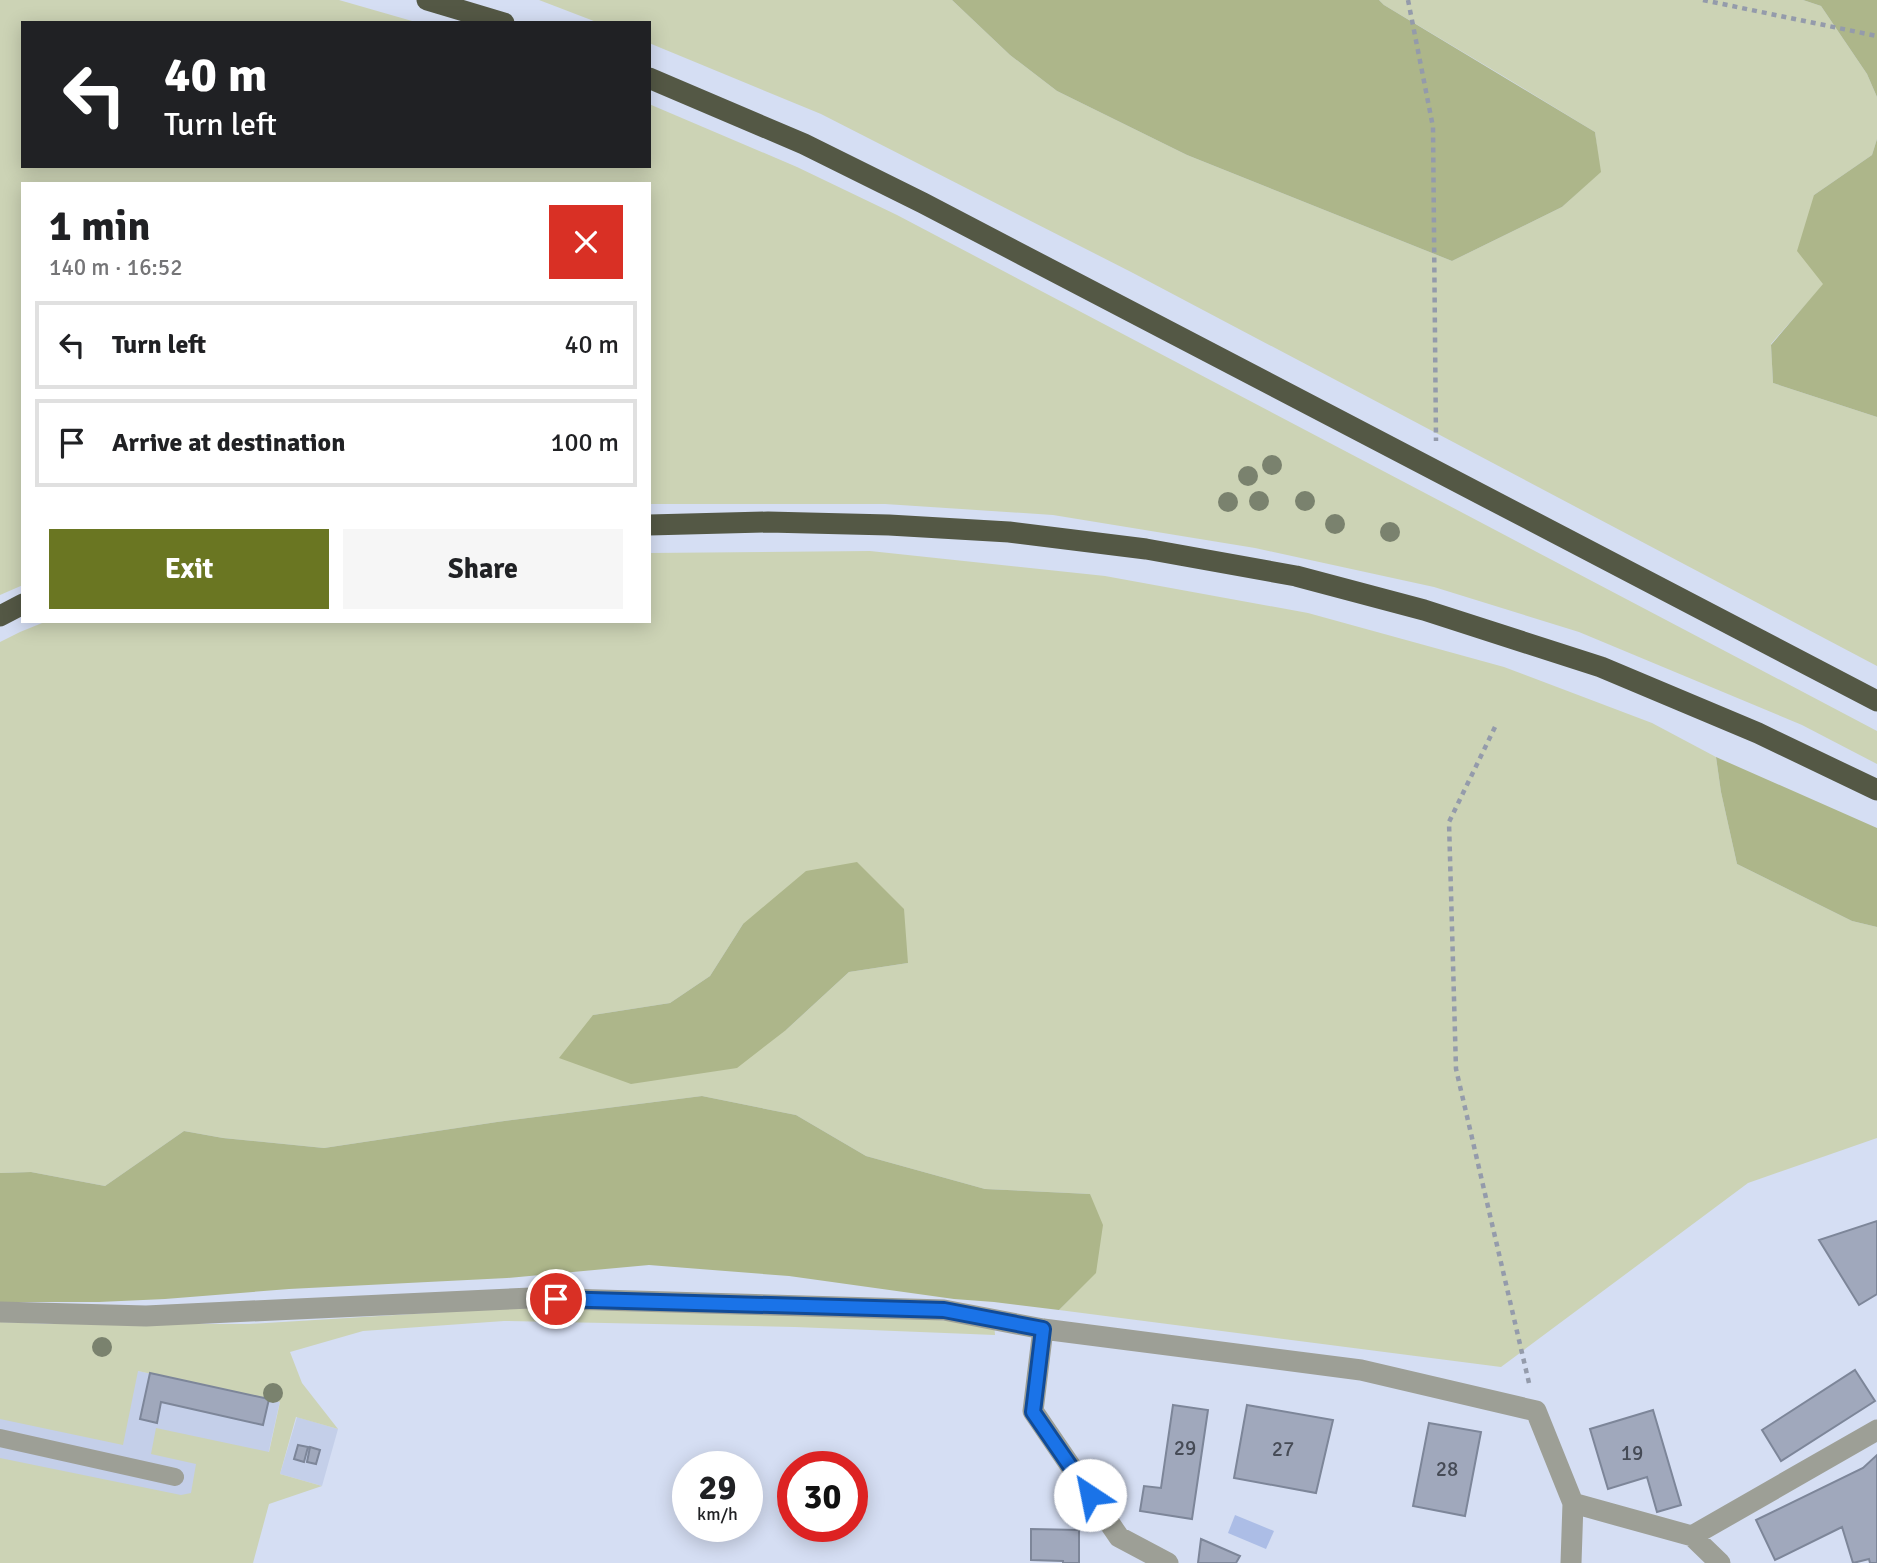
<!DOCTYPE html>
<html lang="en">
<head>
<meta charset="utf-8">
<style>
	:root { --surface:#fff; --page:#f6f6f6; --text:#202124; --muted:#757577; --line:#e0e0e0; --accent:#6a7622 }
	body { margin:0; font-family:Signika,sans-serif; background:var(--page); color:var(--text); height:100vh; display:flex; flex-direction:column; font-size:26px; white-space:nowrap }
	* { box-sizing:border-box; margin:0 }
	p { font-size:23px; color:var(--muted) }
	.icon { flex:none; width:38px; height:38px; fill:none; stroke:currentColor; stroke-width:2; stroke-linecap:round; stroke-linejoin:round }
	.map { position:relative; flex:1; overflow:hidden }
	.drawer { position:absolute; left:21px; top:182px; width:630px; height:441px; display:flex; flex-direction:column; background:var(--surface); border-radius:0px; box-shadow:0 4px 18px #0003 }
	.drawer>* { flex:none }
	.banner { position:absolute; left:21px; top:21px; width:630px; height:147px; border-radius:0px; box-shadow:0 4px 18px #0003; background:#202124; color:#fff; overflow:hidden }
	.speed { position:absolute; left:672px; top:1451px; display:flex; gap:14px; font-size:35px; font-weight:700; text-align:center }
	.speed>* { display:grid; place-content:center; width:91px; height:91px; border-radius:50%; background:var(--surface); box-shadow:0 4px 18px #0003; line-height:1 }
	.speed small { font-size:18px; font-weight:400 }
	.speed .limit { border:10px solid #d22; background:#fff; color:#111 }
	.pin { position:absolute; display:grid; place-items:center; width:60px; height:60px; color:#fff; margin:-30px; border:4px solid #fff; border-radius:50%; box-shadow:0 2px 7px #0007 }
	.me { position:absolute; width:77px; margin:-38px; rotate:326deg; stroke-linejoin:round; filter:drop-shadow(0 0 5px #0008) }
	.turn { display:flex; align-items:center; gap:24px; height:147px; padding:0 28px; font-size:32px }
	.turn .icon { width:91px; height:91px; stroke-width:2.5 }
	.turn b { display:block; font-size:49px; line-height:60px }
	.round { display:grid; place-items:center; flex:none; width:74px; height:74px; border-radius:0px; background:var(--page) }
	.overview { display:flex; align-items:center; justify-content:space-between; height:119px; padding:0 28px }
	h1 { font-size:42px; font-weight:700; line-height:52px }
	.action { display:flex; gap:14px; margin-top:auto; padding:14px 28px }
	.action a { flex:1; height:80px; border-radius:0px; background:var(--accent); color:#fff; font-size:28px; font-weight:700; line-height:80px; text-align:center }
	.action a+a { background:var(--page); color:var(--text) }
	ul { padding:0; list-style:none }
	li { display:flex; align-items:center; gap:21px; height:88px; margin:0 14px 10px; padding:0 14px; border:4px solid var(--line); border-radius:0px }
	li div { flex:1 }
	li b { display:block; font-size:26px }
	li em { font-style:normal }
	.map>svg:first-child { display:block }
</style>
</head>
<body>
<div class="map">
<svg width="1877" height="1563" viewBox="0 0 1877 1563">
	<rect width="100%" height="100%" fill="#d5def3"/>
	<!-- built -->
	<path fill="#c4cfe9" d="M 138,1371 L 280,1401 L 244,1563 L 0,1563 L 0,1399 Z
		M 297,1417 L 338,1429 L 322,1486 L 280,1474 Z"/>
	<!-- green -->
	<path fill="#ccd3b5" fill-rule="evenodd" d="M 0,0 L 339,0 L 419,23 L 23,23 L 23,166 L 649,166 L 649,104 L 797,167 L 897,215 L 1877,731 L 1877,764 L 1802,725 L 1579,632 L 1434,587 L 1255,548 L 1053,515 L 885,504 L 649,504 L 649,184 L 23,184 L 23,585 L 0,595 Z
		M 539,0 L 952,0 L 1010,55 L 1057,91 L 1187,155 L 1452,261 L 1562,207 L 1600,172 L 1595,132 L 1503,76 L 1384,5 L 1379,0 L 1803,0 L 1821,6 L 1867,74 L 1877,97 L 1877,139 L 1872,155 L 1814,195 L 1824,284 L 1771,344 L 1773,383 L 1877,417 L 1877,666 L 1133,273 L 821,114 L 649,43 L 649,23 L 599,23 Z
		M 870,551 L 1105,576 L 1308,613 L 1504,667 L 1652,723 L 1716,757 L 1721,792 L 1737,864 L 1852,921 L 1877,927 L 1877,1138 L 1748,1183 L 1501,1367 L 1059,1310 L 1096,1272 L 1090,1194 L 985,1189 L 866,1156 L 796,1115 L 702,1096 L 497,1122 L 324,1148 L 223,1138 L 184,1131 L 105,1186 L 31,1172 L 0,1173 L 0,642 L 20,632 L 47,621 L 649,621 L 649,553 ZM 743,924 L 908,963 L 849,972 L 786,1030 L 593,1015 L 670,1003 L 710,976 Z
		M 511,1308 L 898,1318 L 994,1323 L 995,1335 L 795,1327 L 504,1321 L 363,1331 L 290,1352 L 302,1383 L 338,1429 L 296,1417 L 280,1474 L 322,1486 L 269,1504 L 253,1563 L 0,1563 L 0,1458 L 181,1495 L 191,1493 L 196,1464 L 151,1454 L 156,1428 L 269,1452 L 280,1402 L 138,1371 L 123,1445 L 0,1419 L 0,1322 L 51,1324 L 249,1324 Z"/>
	<!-- forest -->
	<path fill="#adb68a" d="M 952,0 L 1379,0 L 1384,5 L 1595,132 L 1601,172 L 1562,207 L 1452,261 L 1187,155 L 1057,91 L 1010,55 Z
		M 1803,0 L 1877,0 L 1877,97 L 1867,74 L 1821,6 Z
		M 1877,139 L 1877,417 L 1773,383 L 1771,345 L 1823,284 L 1797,251 L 1814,195 L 1872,155 Z
		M 1716,757 L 1877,828 L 1877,927 L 1852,921 L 1737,864 L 1721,792 Z
		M 857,862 L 904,909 L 908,963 L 849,972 L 786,1030 L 737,1068 L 631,1084 L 559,1058 L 593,1015 L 670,1003 L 710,976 L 743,924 L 806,871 Z
		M 702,1096 L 796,1115 L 866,1156 L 985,1189 L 1090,1194 L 1103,1225 L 1096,1273 L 1059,1310 L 994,1302 L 954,1299 L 789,1276 L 649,1265 L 507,1278 L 289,1289 L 165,1299 L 99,1302 L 0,1302 L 0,1173 L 31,1172 L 105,1186 L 184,1131 L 223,1138 L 324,1148 L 497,1122 Z"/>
	<!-- water -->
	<path fill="#acbde6" d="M 1235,1515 L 1274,1531 L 1266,1549 L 1228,1533 Z"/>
	<!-- building -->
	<path fill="#a0a8bc" stroke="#7d8699" stroke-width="2" d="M 1877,1221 L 1877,1294 L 1859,1305 L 1819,1240 Z
		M 1855,1370 L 1875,1401 L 1781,1461 L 1762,1430 Z
		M 150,1373 L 269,1399 L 263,1425 L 161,1402 L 157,1423 L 140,1419 Z
		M 1173,1405 L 1208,1410 L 1192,1519 L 1140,1511 L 1144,1486 L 1161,1488 Z
		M 1247,1405 L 1333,1420 L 1316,1493 L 1234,1478 Z
		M 1653,1410 L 1681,1505 L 1657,1512 L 1647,1477 L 1608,1489 L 1590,1429 Z
		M 1429,1423 L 1481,1432 L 1465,1516 L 1413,1506 Z
		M 298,1445 L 308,1447 L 304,1462 L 294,1459 Z
		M 310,1447 L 320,1450 L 316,1464 L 307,1462 Z
		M 1877,1455 L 1877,1563 L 1870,1563 L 1869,1559 L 1853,1563 L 1842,1527 L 1775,1560 L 1756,1520 L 1863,1468 Z
		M 1031,1529 L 1079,1530 L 1079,1563 L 1063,1563 L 1063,1561 L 1031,1560 Z
		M 1201,1539 L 1240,1556 L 1236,1563 L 1198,1563 Z"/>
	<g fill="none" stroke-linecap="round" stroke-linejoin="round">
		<!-- path -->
		<path stroke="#949bab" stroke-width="4.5" stroke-dasharray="5 5" stroke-linecap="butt" d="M 1408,0 L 1433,127 L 1436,441
			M 1703,0 L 1877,36
			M 1495,727 L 1449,822 L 1456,1069 L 1529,1383"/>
		<!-- lane -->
		<path stroke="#9d9f96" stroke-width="18" d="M 0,1438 L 175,1477"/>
		<!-- street -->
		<path stroke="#9d9f96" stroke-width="21" d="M 0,1312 L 146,1316 L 531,1298 L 944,1310 L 1043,1329 L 1361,1370 L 1536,1411 L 1573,1503 L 1571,1563
			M 1043,1329 L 1033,1411 L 1119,1537 L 1168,1563
			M 1573,1503 L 1692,1536 L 1877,1430
			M 1692,1536 L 1720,1563"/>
		<!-- highway -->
		<path stroke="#545845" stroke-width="21" d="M 427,0 L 504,23
			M 649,78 L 804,144 L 923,203 L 1877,701
			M 649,525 L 768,522 L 889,525 L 1009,532 L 1146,549 L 1296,576 L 1424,610 L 1601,667 L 1758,733 L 1877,790
			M 0,616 L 23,604"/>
	</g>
	<!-- trees -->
	<g fill="#7a826e">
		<circle cx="1272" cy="465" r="10"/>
		<circle cx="1248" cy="476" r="10"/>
		<circle cx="1259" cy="501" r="10"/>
		<circle cx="1305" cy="501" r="10"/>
		<circle cx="1228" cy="502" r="10"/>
		<circle cx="1335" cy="524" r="10"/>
		<circle cx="1390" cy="532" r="10"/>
		<circle cx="102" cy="1347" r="10"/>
		<circle cx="273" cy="1393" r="10"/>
	</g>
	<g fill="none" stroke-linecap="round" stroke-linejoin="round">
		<defs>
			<path id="route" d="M 556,1299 L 944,1310 L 1043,1329 L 1033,1412 L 1090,1495"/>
		</defs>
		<!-- route casing -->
		<use href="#route" stroke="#114b97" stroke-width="18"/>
		<!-- route -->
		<use href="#route" stroke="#1a73e8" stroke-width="12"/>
	</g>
	<g text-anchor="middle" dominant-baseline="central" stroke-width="5" stroke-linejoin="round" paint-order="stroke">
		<!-- number labels -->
		<g font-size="21" fill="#464b56">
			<text x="1185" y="1448">29</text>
			<text x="1283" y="1449">27</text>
			<text x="1632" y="1453">19</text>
			<text x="1447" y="1469">28</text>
		</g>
	</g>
</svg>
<div class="speed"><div>29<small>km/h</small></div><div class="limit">30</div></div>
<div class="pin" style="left:556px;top:1299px;background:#d93025"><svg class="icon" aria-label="arrive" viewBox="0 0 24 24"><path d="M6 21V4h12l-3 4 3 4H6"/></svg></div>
<svg class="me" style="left:1090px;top:1495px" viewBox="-20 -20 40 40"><circle r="19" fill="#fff"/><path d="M0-13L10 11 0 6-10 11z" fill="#1a73e8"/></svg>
<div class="banner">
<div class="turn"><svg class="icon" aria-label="left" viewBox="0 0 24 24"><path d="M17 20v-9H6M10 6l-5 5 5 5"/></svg><div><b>40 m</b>Turn left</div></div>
</div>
<section class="drawer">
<div class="overview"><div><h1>1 min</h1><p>140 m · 16:52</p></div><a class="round" style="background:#d93025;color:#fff"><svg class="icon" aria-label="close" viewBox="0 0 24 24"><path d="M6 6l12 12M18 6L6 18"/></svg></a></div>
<ul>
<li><svg class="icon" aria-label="left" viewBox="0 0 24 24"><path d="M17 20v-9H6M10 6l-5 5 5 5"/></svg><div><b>Turn left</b></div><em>40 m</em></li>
<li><svg class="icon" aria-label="arrive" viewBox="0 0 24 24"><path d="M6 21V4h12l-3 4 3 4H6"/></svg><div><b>Arrive at destination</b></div><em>100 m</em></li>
</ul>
<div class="action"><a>Exit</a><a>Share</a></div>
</section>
</div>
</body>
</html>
